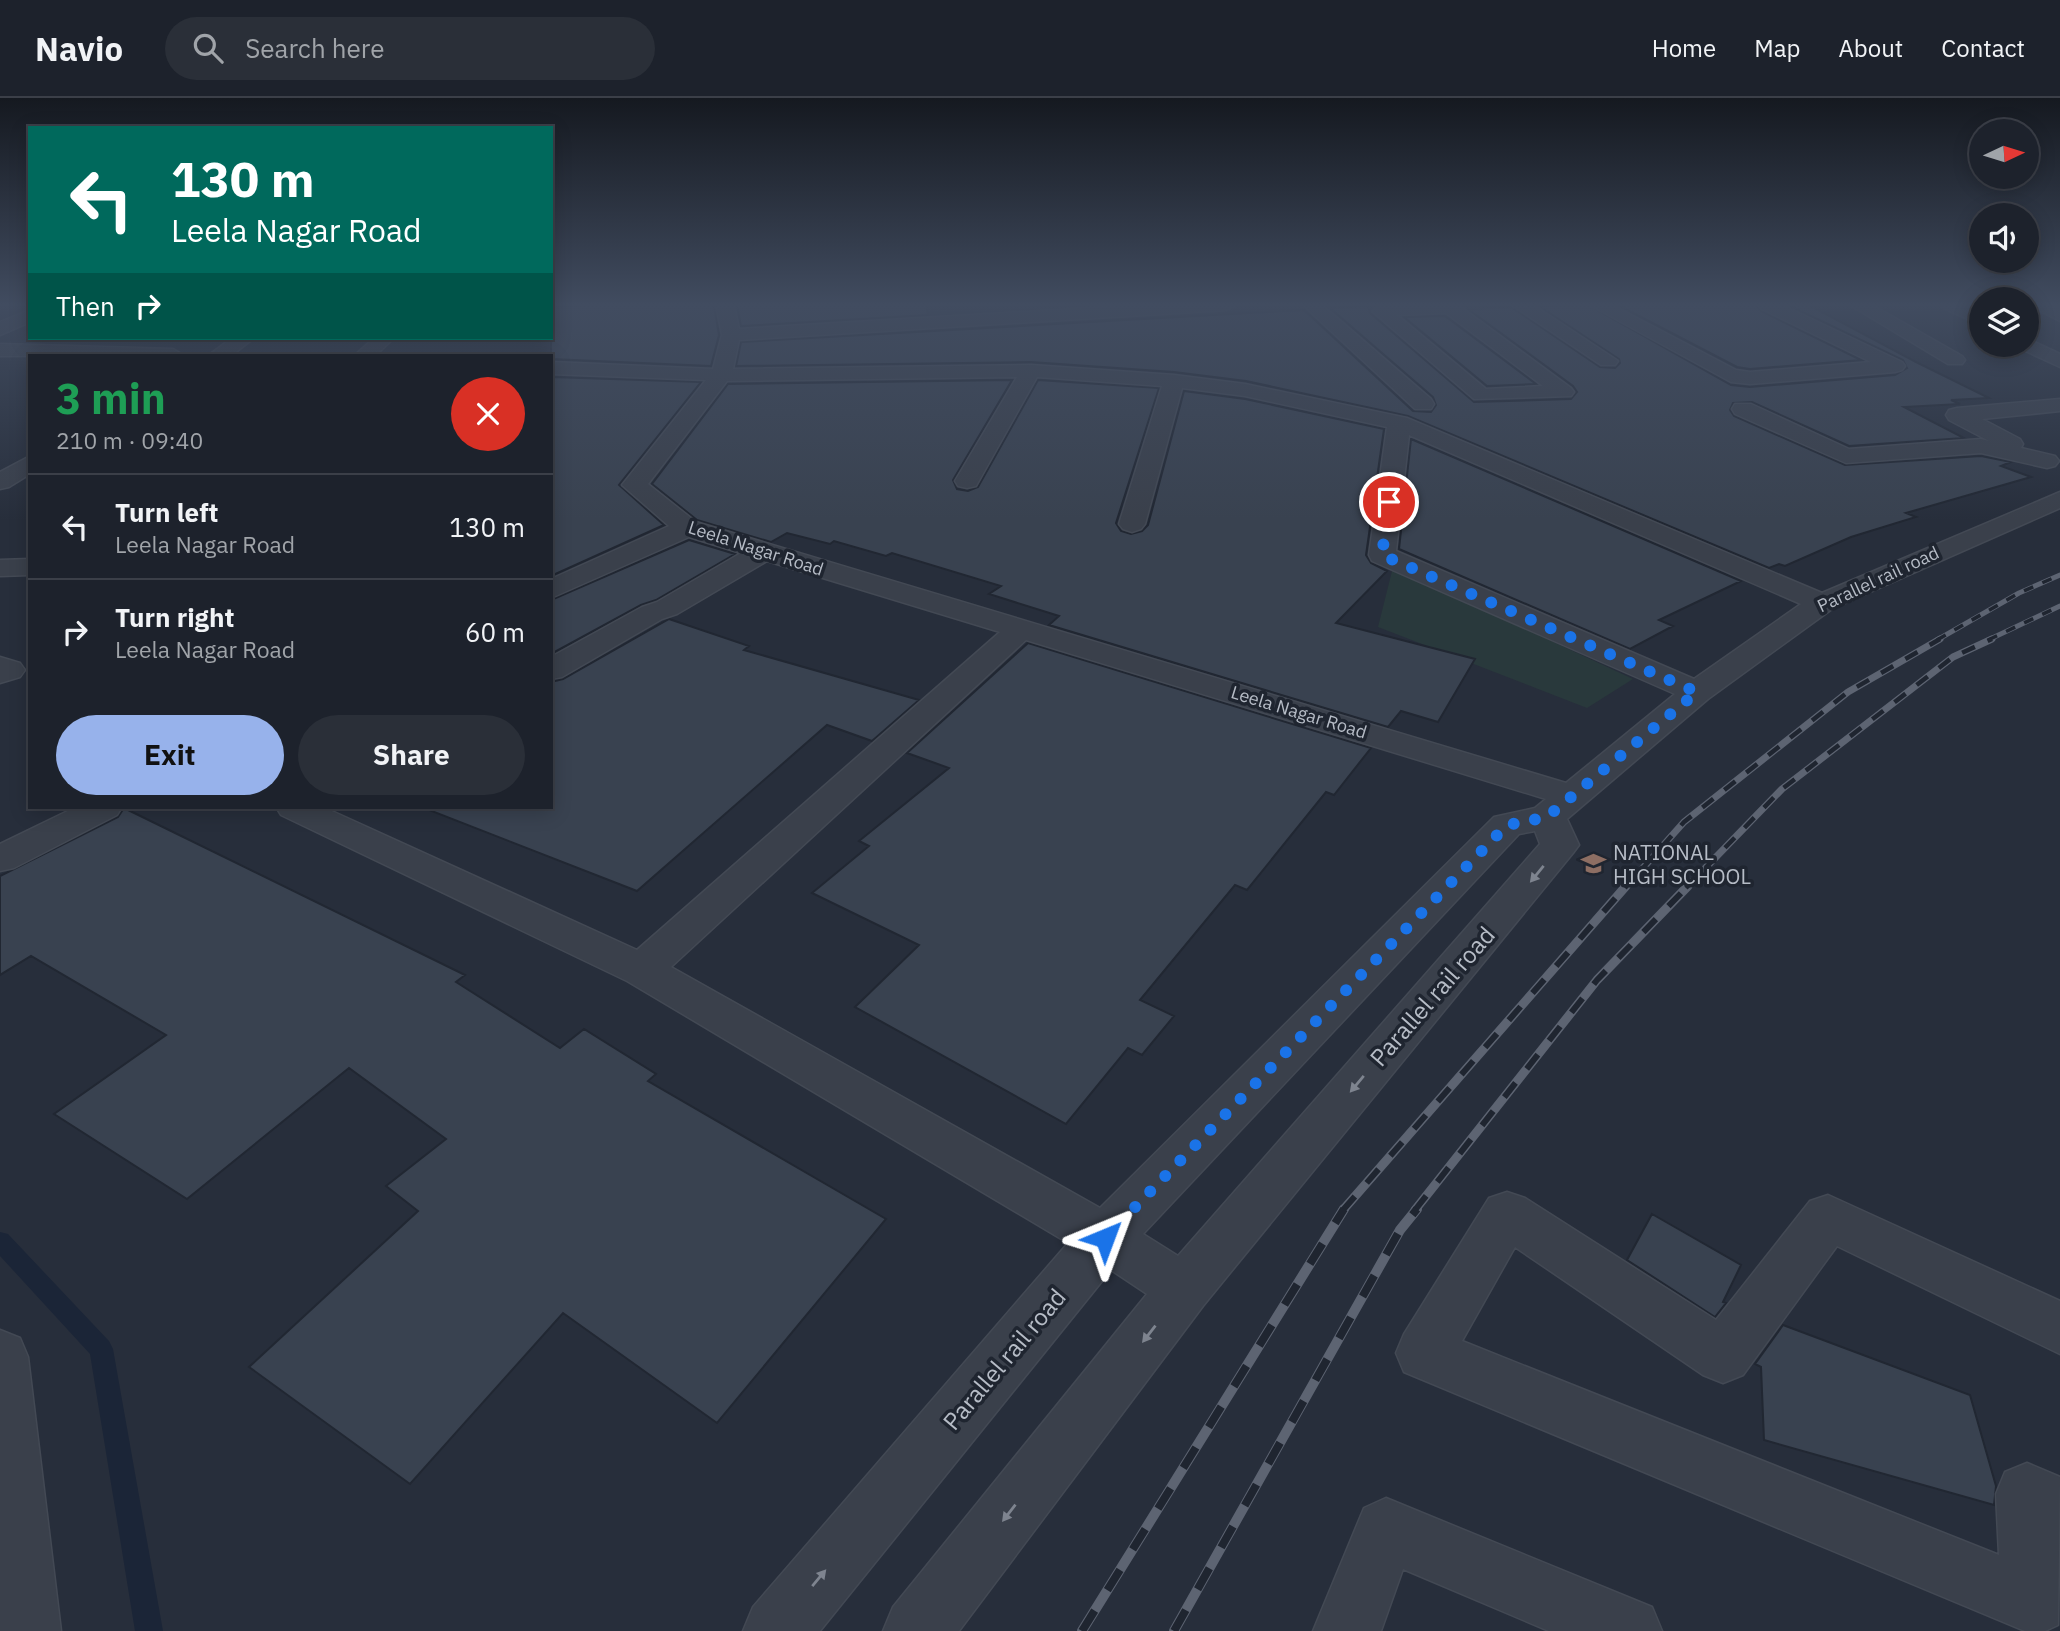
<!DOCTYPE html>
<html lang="en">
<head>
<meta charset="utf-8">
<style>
	:root { --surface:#1d222c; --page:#2a2f38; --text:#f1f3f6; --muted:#a0a4a9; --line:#3b3f48; --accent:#97b2eb }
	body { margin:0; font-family:"IBM Plex Sans",sans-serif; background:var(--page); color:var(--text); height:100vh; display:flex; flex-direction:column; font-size:26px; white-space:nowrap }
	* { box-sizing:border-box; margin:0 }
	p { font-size:23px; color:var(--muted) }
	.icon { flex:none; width:38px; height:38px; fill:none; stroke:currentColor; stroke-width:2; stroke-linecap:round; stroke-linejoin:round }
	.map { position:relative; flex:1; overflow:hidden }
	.details { position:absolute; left:28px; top:256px; width:525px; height:455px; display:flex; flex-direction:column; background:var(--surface); border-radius:0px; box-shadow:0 4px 18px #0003,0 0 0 2px var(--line) }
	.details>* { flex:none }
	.top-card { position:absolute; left:28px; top:28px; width:525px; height:214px; border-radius:0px; box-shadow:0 4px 18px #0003,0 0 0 2px var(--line); background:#00695c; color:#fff; overflow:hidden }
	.needle { width:46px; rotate:86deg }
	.buttons { position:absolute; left:1969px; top:21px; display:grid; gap:14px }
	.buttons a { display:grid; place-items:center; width:70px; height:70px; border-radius:50%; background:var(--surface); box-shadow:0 4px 18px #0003,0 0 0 2px var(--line); font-size:35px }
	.pin { position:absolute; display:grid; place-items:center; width:60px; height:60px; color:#fff; margin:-30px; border:4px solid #fff; border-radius:50%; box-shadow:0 2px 7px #0007 }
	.me { position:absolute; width:77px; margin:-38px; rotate:44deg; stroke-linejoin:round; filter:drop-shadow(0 0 5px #0008) }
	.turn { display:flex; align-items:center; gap:24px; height:147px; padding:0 28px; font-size:32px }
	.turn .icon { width:91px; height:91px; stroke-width:2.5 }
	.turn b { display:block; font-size:49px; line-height:60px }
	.then { display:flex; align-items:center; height:66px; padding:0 28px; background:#0003; gap:14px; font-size:26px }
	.round { display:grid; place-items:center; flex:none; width:74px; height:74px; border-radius:37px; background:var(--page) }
	.headline { display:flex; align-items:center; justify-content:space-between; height:119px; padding:0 28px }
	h1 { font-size:42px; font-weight:700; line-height:52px; color:#1e9e55 }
	.button { display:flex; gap:14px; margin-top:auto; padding:14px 28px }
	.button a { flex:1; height:80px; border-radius:42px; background:var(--accent); color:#111; font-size:28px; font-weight:700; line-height:80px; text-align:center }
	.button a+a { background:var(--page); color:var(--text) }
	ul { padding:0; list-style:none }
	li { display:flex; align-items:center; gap:21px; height:105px; padding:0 28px; border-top:2px solid var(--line) }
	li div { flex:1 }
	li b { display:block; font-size:26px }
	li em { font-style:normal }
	header { display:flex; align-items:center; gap:42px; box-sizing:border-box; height:98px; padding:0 35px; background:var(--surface); border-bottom:2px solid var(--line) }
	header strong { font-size:33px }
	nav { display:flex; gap:38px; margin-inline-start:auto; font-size:24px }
	.search { width:490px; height:63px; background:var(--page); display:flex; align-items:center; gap:18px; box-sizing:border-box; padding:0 24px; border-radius:38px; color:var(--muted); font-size:26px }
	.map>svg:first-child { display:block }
</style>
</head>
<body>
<header>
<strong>Navio</strong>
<div class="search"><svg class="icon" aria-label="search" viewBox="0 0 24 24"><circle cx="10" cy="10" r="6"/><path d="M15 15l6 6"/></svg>Search here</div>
<nav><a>Home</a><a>Map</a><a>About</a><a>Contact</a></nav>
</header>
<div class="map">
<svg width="2060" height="1533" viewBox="0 0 2060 1533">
	<rect width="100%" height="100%" fill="#272e3b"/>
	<!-- green -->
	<path fill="#29393c" d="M 1393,469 L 1633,581 L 1587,610 L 1378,529 Z"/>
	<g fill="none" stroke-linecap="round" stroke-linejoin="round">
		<!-- stream -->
		<path fill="#1b2537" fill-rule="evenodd" d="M 0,1134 L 8,1136 L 109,1243 L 113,1251 L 163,1533 L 135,1533 L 90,1256 L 0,1158 Z"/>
	</g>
	<!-- building -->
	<path fill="#394250" stroke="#212732" stroke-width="2" d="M 593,207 L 714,207 L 719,237 L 711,268 L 551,261 L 551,209 Z
		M 737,207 L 926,207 L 928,217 L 741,228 Z
		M 1588,207 L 1731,287 L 1750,289 L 1895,277 L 1907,270 L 1903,262 L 1788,207 L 1809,207 L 1916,264 L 1989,300 L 1951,302 L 1960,306 L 1904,309 L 1964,340 L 1849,348 L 1752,304 L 1733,305 L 1730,312 L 1734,318 L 1845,367 L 1981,358 L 2011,364 L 2001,368 L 2031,379 L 1906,415 L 1916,419 L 1851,439 L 1785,468 L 1779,466 L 1769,470 L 1408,318 L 1246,283 L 1174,274 L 1031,264 L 736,268 L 741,244 L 1304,212 L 1413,313 L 1431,314 L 1436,307 L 1433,299 L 1330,210 L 1368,208 L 1370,215 L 1474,304 L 1571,301 L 1577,294 L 1573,288 L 1468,211 L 1511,209 L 1600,269 L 1615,270 L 1620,265 L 1619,261 L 1539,208 Z
		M 1618,207 L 1756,207 L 1761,213 L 1861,262 L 1750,271 L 1737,269 Z
		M 1445,218 L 1536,286 L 1487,288 L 1404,219 Z
		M 551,279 L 701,284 L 619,387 L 664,427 L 551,478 Z
		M 1012,282 L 953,382 L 957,391 L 968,393 L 978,389 L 1038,282 L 1159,290 L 1116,425 L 1121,433 L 1131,436 L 1142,433 L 1148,427 L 1184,293 L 1245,301 L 1384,331 L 1366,457 L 1371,465 L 1387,473 L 1336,525 L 1475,561 L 1438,624 L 1401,613 L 1388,629 L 1049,527 L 1059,518 L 989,496 L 1001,488 L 892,455 L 886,458 L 834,443 L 830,446 L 787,435 L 771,444 L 697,422 L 652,386 L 728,286 Z
		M 1411,341 L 1741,483 L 1659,522 L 1673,528 L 1630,551 L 1399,451 Z
		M 689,442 L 735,456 L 656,502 L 641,507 L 551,556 L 551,502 Z
		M 669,521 L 749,548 L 744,552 L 919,602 L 872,643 L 827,627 L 637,793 L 429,712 L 430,709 L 551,709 L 551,584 L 563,581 Z
		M 1028,545 L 1371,650 L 1334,697 L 1326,694 L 1247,792 L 1235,787 L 1140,902 L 1174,918 L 1142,957 L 1128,950 L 1066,1026 L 855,909 L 919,847 L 812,795 L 869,748 L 859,743 L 949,670 L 907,655 Z
		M 124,710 L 465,877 L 456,884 L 560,950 L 584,931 L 656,976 L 648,983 L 886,1121 L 717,1325 L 563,1215 L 410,1386 L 249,1269 L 418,1113 L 386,1088 L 446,1041 L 349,970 L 187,1101 L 54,1016 L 166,937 L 31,858 L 0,877 L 0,778 L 118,719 Z
		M 1652,1116 L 1741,1167 L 1723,1204 L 1726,1205 L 1715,1219 L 1627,1162 Z
		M 1783,1227 L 1970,1297 L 1996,1388 L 1994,1407 L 1764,1342 L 1761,1269 L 1755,1266 Z"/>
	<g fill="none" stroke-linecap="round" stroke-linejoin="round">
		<defs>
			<path id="minor" d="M 716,207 L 734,207 L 739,231 L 1139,207 L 1236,207 L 1227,212 L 739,242 L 733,271 L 1031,267 L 1174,277 L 1245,286 L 1407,320 L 1822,495 L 2060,394 L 2060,410 L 1832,511 L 1708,601 L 1567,721 L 1579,747 L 1573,755 L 1203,1208 L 959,1533 L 883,1533 L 893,1509 L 1147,1196 L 1111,1172 L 820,1533 L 743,1533 L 753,1509 L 1068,1145 L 627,883 L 281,717 L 276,709 L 323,709 L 637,852 L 1000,534 L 767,463 L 677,516 L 662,521 L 562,579 L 551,581 L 551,559 L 642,509 L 657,504 L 741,455 L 689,439 L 551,500 L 551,481 L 669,428 L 622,387 L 706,282 L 551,276 L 551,264 L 713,271 L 722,237 ZM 1017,279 L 955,383 L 958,388 L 967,390 L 976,388 L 1037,279 L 1162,288 L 1119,426 L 1123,431 L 1132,434 L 1141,431 L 1145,426 L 1182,290 L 1245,298 L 1387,329 L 1369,457 L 1372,463 L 1675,596 L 1566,685 L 696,424 L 648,386 L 727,283 ZM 1409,337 L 1801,506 L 1694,581 L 1396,453 ZM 1026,542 L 1546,701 L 1535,710 L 1494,719 L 1100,1110 L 671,869 ZM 1535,733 L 1540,746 L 1178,1158 L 1143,1136 L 1519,736 Z
				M 1303,207 L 1322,207 L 1431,301 L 1434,306 L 1431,311 L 1415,311 Z
				M 1458,207 L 1571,290 L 1574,294 L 1571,298 L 1474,301 L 1372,213 L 1381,208 ZM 1446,215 L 1543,288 L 1486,291 L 1397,217 Z
				M 1512,207 L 1533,207 L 1618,263 L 1615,267 L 1601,267 Z
				M 1590,207 L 1612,207 L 1736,272 L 1750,274 L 1871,264 L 1762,211 L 1759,207 L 1782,207 L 1902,264 L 1905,268 L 1902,272 L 1895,274 L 1750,286 L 1731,284 Z
				M 1850,207 L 1872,207 L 1962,258 L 1965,262 L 1962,266 L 1948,266 Z
				M 1942,207 L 1965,207 L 1981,215 L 1981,227 L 1945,211 Z
				M 2029,207 L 2052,207 L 2060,211 L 2060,223 Z
				M 30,212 L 30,224 L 0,237 L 0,224 Z
				M 232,240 L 254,240 L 232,257 L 209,257 Z
				M 374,240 L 394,240 L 376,257 L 355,257 Z
				M 2026,240 L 2060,256 L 2060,269 L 2019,250 L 2017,247 L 2026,247 Z
				M 0,246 L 173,251 L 183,257 L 0,258 Z
				M 2060,301 L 2060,313 L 1982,321 L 2020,341 L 2023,346 L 2021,350 L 2055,358 L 2059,363 L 2055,368 L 2047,370 L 1981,355 L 1846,365 L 1735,316 L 1732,311 L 1735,306 L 1751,306 L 1849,351 L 1981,341 L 1989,343 L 1949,322 L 1946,317 L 1949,312 L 1957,310 Z
				M 30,358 L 30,376 L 9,389 L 0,391 L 0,374 Z
				M 30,461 L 30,477 L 0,478 L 0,462 Z
				M 0,559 L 20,565 L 25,572 L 20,579 L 0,585 Z
				M 76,709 L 122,709 L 117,717 L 14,770 L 0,773 L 0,746 Z
				M 1507,1094 L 1525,1100 L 1716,1222 L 1810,1103 L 1828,1097 L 2060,1203 L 2060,1256 L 1837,1148 L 1743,1277 L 1723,1285 L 1703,1277 L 1515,1149 L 1462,1243 L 1999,1457 L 1996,1396 L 2005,1374 L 2027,1365 L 2060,1379 L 2058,1527 L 2045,1533 L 2025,1533 L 1404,1274 L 1396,1255 L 1404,1236 L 1489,1100 Z
				M 0,1232 L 20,1240 L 28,1259 L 61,1533 L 0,1533 Z
				M 1386,1400 L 1652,1509 L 1662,1533 L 1549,1533 L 1403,1471 L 1381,1533 L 1313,1533 L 1364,1410 Z"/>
		</defs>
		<!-- minor casing -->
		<use href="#minor" stroke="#434954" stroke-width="3"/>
		<!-- minor -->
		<use href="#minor" fill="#3a404b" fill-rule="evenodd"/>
		<defs>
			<path id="rail-far3" d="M 1937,542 L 2019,495 L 2060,477
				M 1988,542 L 2060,508"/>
			<path id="rail-far2" d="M 1625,790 L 1684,724 L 1848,594 L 1940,541
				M 1686,790 L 1782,691 L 1953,559 L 1992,541"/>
			<path id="rail-far1" d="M 1343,1112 L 1626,788
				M 1415,1112 L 1597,882 L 1688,788"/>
			<path id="rail" d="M 1082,1533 L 1344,1111
				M 1174,1533 L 1400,1132 L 1417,1111"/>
		</defs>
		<!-- rail-far3 casing -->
		<use href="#rail-far3" stroke="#5d6472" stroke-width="5"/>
		<!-- rail-far2 casing -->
		<use href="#rail-far2" stroke="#5d6472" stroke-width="7"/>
		<!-- rail-far1 casing -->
		<use href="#rail-far1" stroke="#5d6472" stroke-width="9"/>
		<!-- rail casing -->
		<use href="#rail" stroke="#5d6472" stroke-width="10"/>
		<!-- rail-far3 -->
		<use href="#rail-far3" stroke="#1f2530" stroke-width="3.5" stroke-dasharray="10" stroke-linecap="butt"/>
		<!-- rail-far2 -->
		<use href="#rail-far2" stroke="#1f2530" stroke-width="4.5" stroke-dasharray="14" stroke-linecap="butt"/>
		<!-- rail-far1 -->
		<use href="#rail-far1" stroke="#1f2530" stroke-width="6" stroke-dasharray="18" stroke-linecap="butt"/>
		<!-- rail -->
		<use href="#rail" stroke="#1f2530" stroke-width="8" stroke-dasharray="24" stroke-linecap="butt"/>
	</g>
	<!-- one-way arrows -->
	<defs><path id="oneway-solid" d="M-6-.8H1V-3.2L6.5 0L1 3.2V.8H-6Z" transform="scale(1.75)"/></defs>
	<g fill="#7e848f">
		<use href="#oneway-solid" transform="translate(1537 776) rotate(129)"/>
		<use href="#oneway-solid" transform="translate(1357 986) rotate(130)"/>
		<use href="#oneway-solid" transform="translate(1149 1236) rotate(128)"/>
		<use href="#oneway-solid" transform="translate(1009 1415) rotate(128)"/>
		<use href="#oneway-solid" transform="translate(819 1480) rotate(-50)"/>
	</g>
	<!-- sky -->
	<linearGradient id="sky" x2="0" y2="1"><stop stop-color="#151920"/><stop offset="0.49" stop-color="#414c60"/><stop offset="1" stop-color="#414c60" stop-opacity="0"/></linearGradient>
	<rect width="2060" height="422" fill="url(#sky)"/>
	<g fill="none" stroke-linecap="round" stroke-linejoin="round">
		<!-- route -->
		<path stroke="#1a73e8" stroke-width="12" stroke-dasharray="0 21.6" d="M 1105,1140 L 1507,727 L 1547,719 L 1697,594 L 1382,457 L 1389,404"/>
	</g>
	<!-- icons -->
	<defs>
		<symbol id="university-bare" viewBox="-9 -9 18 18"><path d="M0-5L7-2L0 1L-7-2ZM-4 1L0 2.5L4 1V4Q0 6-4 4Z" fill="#8d6e63" stroke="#1f2530" stroke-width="2.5" paint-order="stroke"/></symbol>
	</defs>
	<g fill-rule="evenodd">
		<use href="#university-bare" x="1576" y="748" width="35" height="35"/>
	</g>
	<g text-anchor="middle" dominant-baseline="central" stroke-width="7" stroke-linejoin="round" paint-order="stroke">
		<!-- far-street labels -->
		<g font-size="18" fill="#b6bcc6" stroke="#1f2530">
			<text transform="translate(756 450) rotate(18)">Leela Nagar Road</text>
			<text transform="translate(1878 481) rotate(-25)">Parallel rail road</text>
			<text transform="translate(1299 614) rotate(17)">Leela Nagar Road</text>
		</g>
		<!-- poi labels -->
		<g font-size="21" fill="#b6bcc6" stroke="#1f2530" text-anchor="start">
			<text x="1613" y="754">NATIONAL<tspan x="1613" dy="24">HIGH SCHOOL</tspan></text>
		</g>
		<!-- near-street labels -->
		<g font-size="24" fill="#b6bcc6" stroke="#1f2530">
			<text transform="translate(1432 898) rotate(-49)">Parallel rail road</text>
			<text transform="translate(1004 1261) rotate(-50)">Parallel rail road</text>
		</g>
	</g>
</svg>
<div class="buttons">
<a><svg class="needle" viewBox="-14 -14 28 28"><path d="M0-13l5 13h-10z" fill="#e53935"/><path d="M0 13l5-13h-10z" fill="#a0a4a9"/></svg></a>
<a><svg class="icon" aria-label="sound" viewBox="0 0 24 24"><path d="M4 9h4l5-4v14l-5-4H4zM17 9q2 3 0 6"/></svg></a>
<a><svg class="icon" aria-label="layers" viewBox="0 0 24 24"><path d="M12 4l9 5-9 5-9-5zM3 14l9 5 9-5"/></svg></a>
</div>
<div class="pin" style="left:1389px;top:404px;background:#d93025"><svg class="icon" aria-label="arrive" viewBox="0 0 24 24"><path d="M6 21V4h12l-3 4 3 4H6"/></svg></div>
<svg class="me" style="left:1105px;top:1140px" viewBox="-20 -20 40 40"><path d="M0-17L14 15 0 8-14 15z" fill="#1a73e8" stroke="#fff" stroke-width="4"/></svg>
<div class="top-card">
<div class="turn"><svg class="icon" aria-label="left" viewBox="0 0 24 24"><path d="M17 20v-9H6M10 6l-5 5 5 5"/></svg><div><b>130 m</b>Leela Nagar Road</div></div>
<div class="then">Then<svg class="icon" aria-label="right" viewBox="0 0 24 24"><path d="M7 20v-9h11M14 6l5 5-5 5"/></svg></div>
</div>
<section class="details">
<div class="headline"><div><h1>3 min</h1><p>210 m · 09:40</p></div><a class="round" style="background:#d93025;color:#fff"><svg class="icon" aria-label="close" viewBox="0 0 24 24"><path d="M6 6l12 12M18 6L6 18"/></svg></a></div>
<ul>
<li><svg class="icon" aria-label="left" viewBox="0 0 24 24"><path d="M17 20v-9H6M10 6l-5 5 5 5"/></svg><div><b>Turn left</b><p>Leela Nagar Road</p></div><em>130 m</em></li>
<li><svg class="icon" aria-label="right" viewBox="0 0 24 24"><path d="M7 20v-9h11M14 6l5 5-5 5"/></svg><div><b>Turn right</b><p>Leela Nagar Road</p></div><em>60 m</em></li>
</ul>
<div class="button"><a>Exit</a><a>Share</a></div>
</section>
</div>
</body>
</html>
